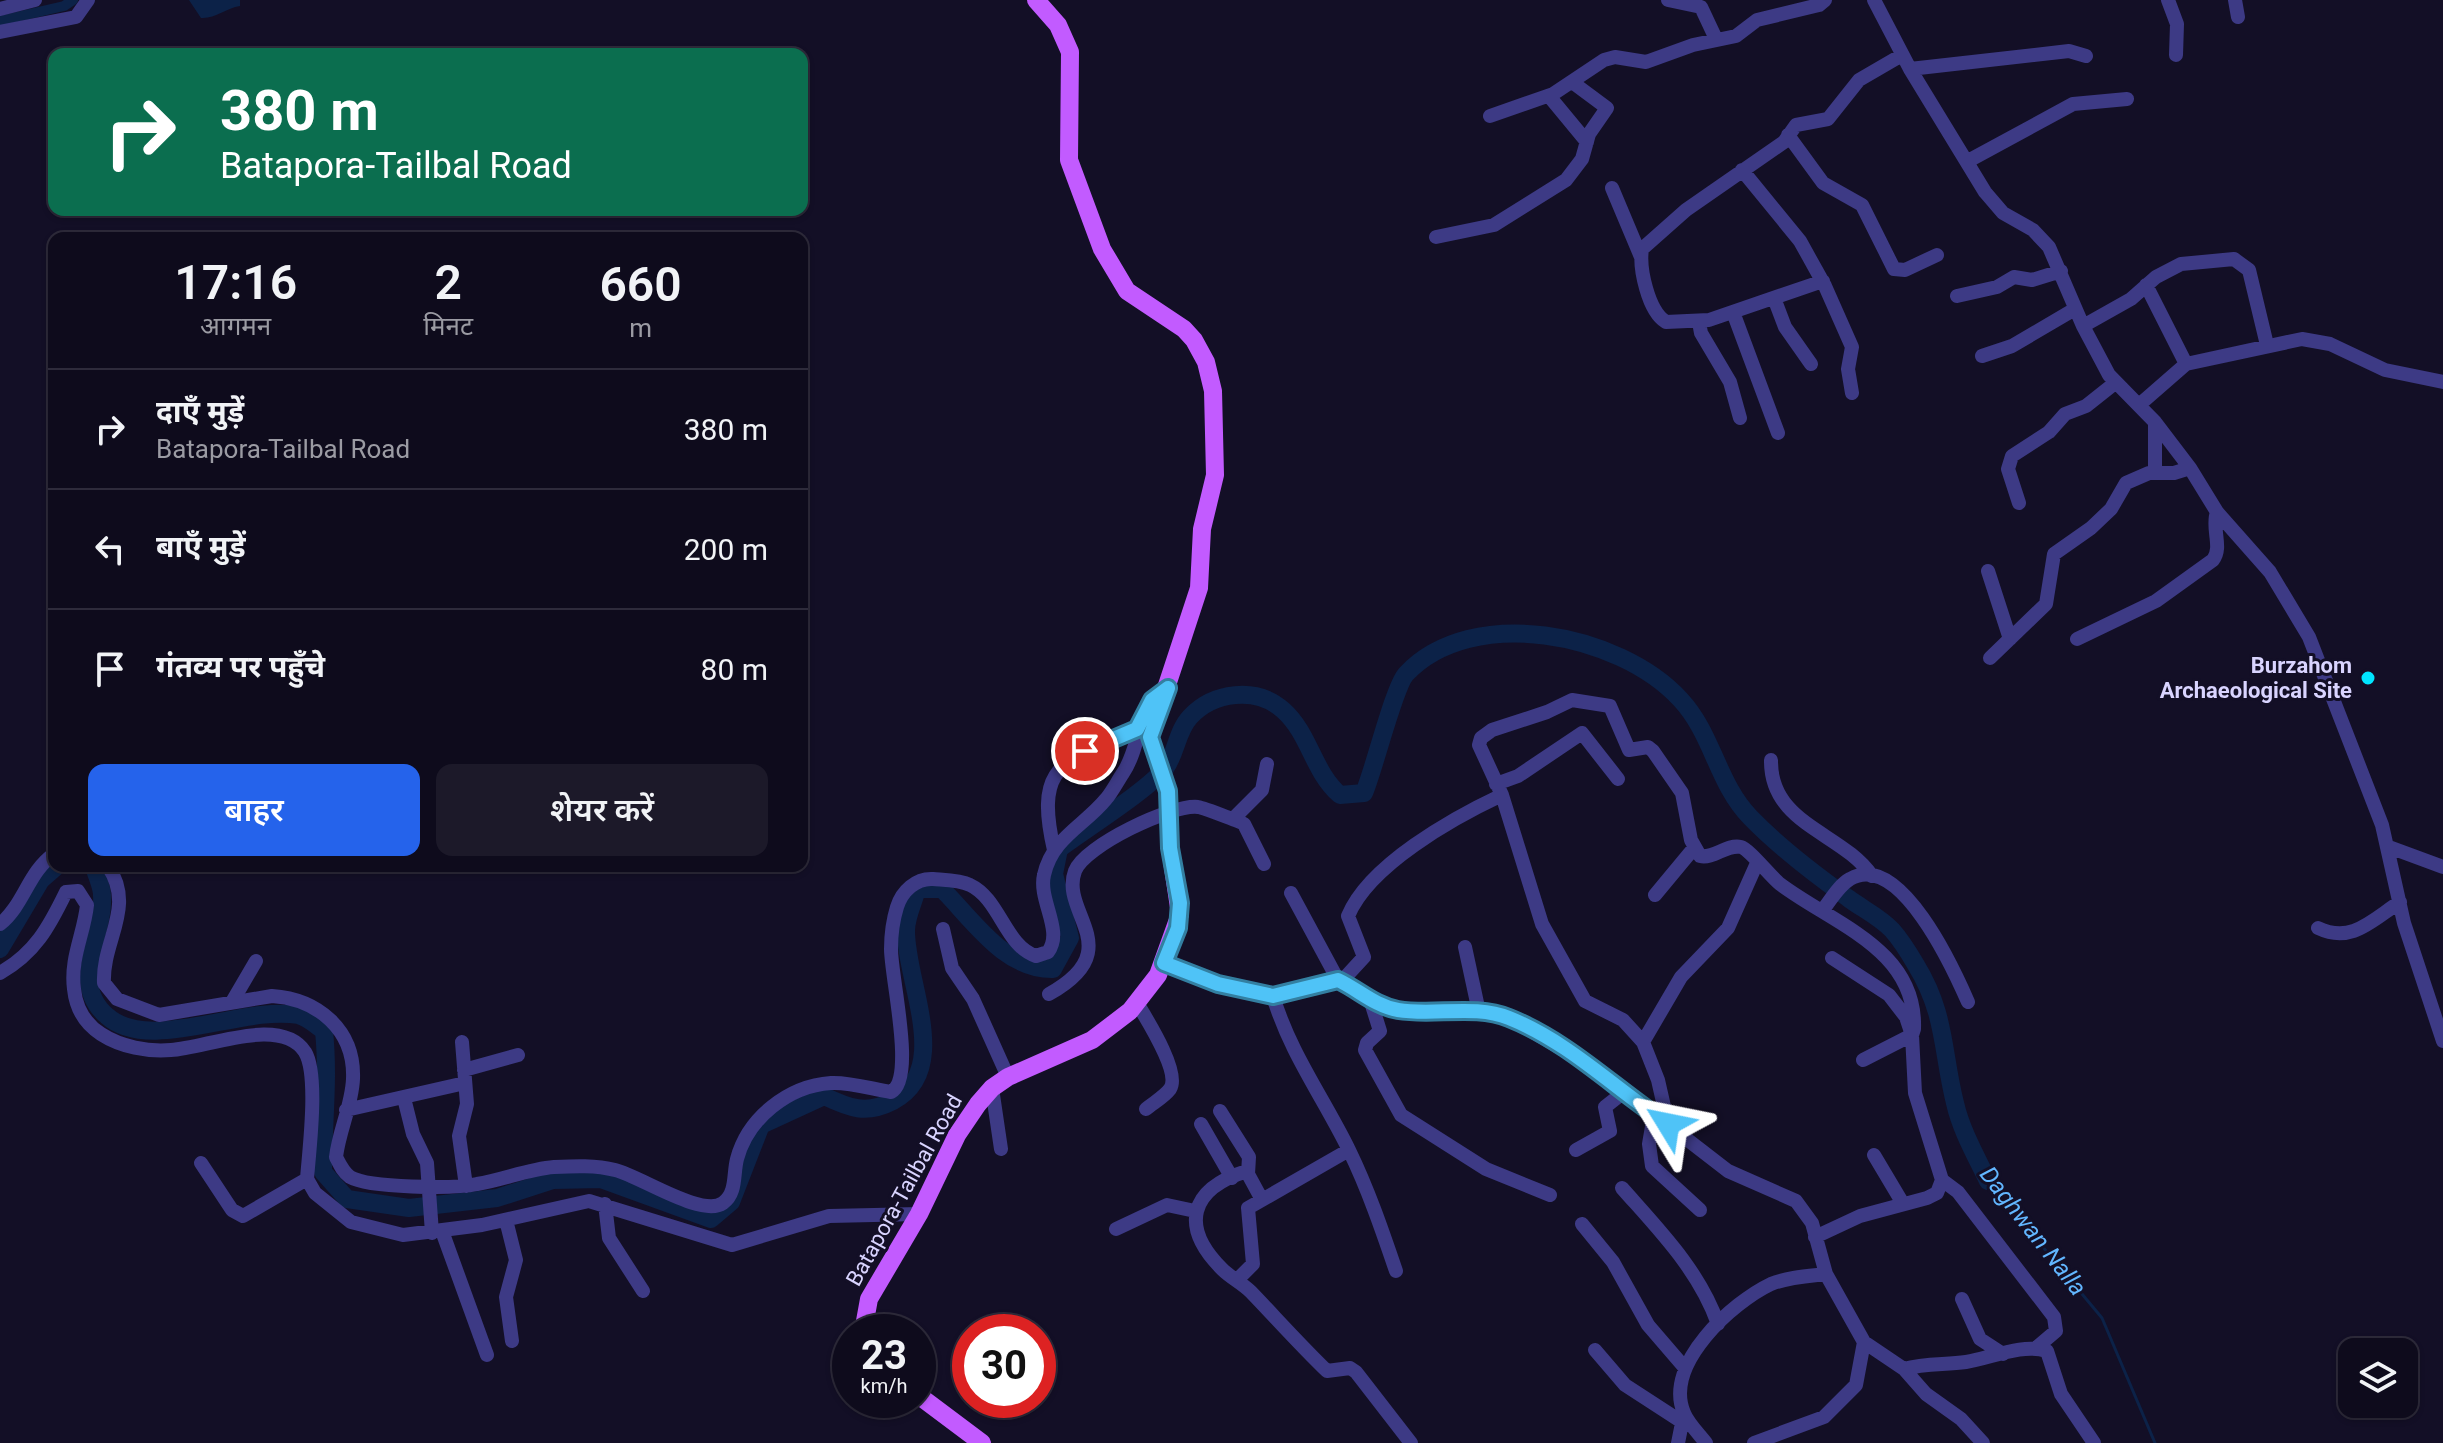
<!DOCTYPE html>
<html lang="hi">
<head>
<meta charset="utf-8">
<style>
	:root { --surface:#0e0b1c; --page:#1c1929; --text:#f1f3f6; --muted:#9b9ba3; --line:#2e2b3b; --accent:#2563eb }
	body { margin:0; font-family:Roboto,"Noto Sans Devanagari",sans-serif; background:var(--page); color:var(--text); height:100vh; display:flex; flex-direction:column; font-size:30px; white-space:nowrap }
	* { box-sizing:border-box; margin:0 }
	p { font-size:26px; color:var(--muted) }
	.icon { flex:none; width:44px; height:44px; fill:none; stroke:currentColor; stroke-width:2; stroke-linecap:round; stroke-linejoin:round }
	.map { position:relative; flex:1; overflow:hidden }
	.sheet { position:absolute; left:48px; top:232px; width:760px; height:640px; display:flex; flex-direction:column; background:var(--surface); border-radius:16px; box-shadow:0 2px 6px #0004,0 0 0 2px var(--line) }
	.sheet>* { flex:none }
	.guide { position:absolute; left:48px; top:48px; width:760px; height:168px; border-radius:16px; box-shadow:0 2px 6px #0004,0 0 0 2px var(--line); background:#0b6e4f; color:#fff; overflow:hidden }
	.fabs { position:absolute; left:2338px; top:1338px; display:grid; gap:16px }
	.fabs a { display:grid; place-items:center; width:80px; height:80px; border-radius:16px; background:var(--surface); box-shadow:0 2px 6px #0004,0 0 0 2px var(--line); font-size:40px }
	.speed { position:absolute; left:832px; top:1314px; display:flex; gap:16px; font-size:40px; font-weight:700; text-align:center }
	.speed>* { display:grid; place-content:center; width:104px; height:104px; border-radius:50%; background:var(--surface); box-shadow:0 2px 6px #0004,0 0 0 2px var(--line); line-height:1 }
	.speed small { font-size:20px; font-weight:400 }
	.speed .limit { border:12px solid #d22; background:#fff; color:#111 }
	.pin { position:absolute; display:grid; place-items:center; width:68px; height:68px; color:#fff; margin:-34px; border:4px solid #fff; border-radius:50%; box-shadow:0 2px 8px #0007 }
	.me { position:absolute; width:88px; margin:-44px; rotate:305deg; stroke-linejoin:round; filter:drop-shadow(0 0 6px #0008) }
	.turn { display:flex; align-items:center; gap:28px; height:168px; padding:0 40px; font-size:36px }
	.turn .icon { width:104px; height:104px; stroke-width:2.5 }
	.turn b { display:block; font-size:56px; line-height:68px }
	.eta { display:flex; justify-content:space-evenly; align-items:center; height:136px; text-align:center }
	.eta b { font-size:48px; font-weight:600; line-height:56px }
	.button { display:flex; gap:16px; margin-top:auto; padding:16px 40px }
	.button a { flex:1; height:92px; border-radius:16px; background:var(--accent); color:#fff; font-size:32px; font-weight:600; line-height:92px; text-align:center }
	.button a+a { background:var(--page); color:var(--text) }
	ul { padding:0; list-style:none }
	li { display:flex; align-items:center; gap:24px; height:120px; padding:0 40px; border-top:2px solid var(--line) }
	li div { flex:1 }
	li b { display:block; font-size:30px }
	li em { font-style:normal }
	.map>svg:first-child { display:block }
</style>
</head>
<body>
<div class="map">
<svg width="2443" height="1443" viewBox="0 0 2443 1443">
	<rect width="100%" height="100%" fill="#130f26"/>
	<!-- water -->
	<path fill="#0c2248" d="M 189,0 L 240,0 L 240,6 C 226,8 215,19 201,18 Z"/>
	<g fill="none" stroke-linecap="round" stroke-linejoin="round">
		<!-- stream -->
		<path stroke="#0c2248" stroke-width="3" d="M 1988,1181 L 2102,1318 L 2155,1443"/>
		<!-- canal -->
		<path stroke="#0c2248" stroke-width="10" d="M 0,21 L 64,6 L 73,0"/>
		<!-- river -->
		<path stroke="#0c2248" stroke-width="18" d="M 94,866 C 96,875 102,886 102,895 C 105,936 68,983 107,1016 C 149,1054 243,1005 298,1015 C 307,1017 316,1025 324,1031 C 329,1080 323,1123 323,1172 L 347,1199 L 409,1208 L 497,1198 L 553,1180 L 601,1179 L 711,1219 L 731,1202 L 761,1125 L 824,1096 C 849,1108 866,1115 893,1101 C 953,1069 905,981 906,930 C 906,917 914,901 917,889 L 942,889 C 973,920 1005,970 1053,969 L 1070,938 L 1054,874 L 1059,849 C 1084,830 1150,789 1166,767 C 1176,753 1177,731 1190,717 C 1213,692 1256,686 1283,710 C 1310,734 1313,772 1340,795 L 1364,793 C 1374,770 1394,687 1406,674 C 1472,604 1619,633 1680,699 C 1713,734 1717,783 1750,817 C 1780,848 1813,873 1848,898 C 1861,908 1880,917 1892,930 C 1901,940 1909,953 1916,965 C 1946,1014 1942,1051 1955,1103 C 1961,1130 1976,1156 1988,1181
			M 0,949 L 41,880 L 57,866"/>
		<!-- minor -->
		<path stroke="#3d3a85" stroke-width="14" d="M 1668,0 L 1701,7 L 1716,39
			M 1874,0 L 1910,69 L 1985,192 L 2003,213 L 2033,230 L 2049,247 L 2083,326 L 2109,375 L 2155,422 L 2190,468 L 2217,512 L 2270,572 L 2309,637 L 2382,825 L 2404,923 L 2443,1041
			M 2168,0 L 2177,24 L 2176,55
			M 2235,0 L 2238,17
			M 0,9 L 35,0
			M 0,32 L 76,17 L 88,0
			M 1910,69 L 2069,51 L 2086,56
			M 1549,96 L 1587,142
			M 1490,116 L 1553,94 L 1604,60 L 1615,57 L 1646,62 L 1693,45 L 1736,36 L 1757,20 L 1819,5 L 1825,0
			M 1788,135 L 1823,183 L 1862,205 L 1894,269 L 1905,270 L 1937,255
			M 1968,161 L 2073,104 L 2127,99
			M 1742,170 L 1800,241 L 1825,286 L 1852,347 L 1848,369 L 1852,393
			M 1612,188 L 1641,257
			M 1436,237 L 1494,225 L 1566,180 L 1582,159 L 1589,134 L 1607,108 L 1572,82
			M 1823,281 L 1709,320 L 1666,322 C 1648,311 1639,268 1642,249 L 1686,210 L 1784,142 L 1796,125 L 1828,119 L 1859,80 L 1902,55
			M 2146,285 L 2186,364
			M 1957,296 L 1997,287 L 2014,277 L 2032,280 L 2061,271
			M 1774,298 L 1785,327 L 1811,364
			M 1733,312 L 1778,433
			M 1699,322 L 1701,333 L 1730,382 L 1740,418
			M 2083,326 L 2131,299 L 2156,277 L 2181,264 L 2234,259 L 2249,270 L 2267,345
			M 1982,356 L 2012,346 L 2075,309
			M 2139,405 L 2186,364 L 2302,339 L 2330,344 L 2385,370 L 2443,382
			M 2155,473 L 2155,422
			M 2019,503 L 2008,469 L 2012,456 L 2049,432 L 2065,414 L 2086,406 L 2115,383
			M 1988,571 L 2010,639
			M 2077,639 L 2156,601 L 2213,560 C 2223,547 2211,528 2217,512
			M 1990,658 L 2046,604 L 2054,554 L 2091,528 L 2111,509 L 2126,483 L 2149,473 L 2174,473 L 2190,468
			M 1771,760 C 1770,825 1842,832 1872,876
			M 1496,784 L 1518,776 L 1582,733 L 1618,779
			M 1234,818 L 1262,790 L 1267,764
			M 2389,847 L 2443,867
			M 1054,850 C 1033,758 1068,763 1137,729
			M 108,866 C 136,908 102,940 104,983 L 117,999 L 159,1015 L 272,996 C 317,999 355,1029 353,1079 C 352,1105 339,1131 336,1157 C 340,1165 343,1172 350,1177 C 369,1188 454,1189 477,1184 C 503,1180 528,1169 554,1167 C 574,1166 596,1165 615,1170 C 640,1176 702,1218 723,1203 C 737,1193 733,1174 737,1159 C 748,1118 788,1086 831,1083 C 850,1082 872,1089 891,1092 C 916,1079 891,978 891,949 C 891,935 893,920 897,907 C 902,891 916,878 933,879 C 945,880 960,880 970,885 C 1000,899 1005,946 1036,956 L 1048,952 C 1064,931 1038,900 1044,875 C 1052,838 1084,826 1106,799 C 1112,792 1117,782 1123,773 C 1142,745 1135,708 1168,688
			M 1291,893 L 1338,980
			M 1655,895 L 1694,848
			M 1822,911 C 1830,901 1839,885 1850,879 C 1900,850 1954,970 1968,1002
			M 0,924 C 24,905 28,872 54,854
			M 2318,928 C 2352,944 2372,920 2400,902
			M 943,929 L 952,968 L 973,999 L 1008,1077
			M 1465,947 L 1479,1012
			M 1164,963 L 1218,984 L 1273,996 L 1338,980 L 1381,1006 L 1397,1010 L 1473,1011 L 1507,1017 L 1596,1069 L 1728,1171 L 1796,1201 L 1812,1223 L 1826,1274 L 1864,1342 L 1904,1369 L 1926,1394 L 1961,1419 L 1983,1443
			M 0,973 C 35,953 49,927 66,892 L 78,891 L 87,905 C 84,934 70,958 74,989 C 76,1008 84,1023 101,1034 C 121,1047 148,1052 171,1050 C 207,1048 281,1015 305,1052 C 319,1075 309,1151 307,1179 L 315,1193 L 351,1222 L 403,1235 L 482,1225 L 589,1201 L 732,1245 L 829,1216 L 919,1214
			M 1341,982 L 1364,957 L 1348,916 C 1369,865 1453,818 1502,795
			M 1049,994 C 1130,949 1059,913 1075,871 C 1084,846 1172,804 1198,807 C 1201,807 1241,822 1244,824 L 1264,864
			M 1273,996 C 1290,1053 1323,1097 1349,1150 C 1368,1189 1382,1230 1396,1271
			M 1370,999 L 1380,1031 L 1367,1043 L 1365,1050 L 1401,1115 L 1486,1169 L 1550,1195
			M 232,1002 L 256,961
			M 1137,1003 C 1146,1018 1181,1073 1170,1089 C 1164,1097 1153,1103 1146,1109
			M 462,1042 L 467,1104 L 459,1136 L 466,1186
			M 1643,1042 L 1681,977 L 1728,928 L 1757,863
			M 464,1070 L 518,1055
			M 992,1088 L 1001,1149
			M 404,1098 L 413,1134 L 427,1163 L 432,1233
			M 346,1110 L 465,1083
			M 1220,1111 L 1249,1157 L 1248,1174 L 1261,1198
			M 1654,1115 L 1649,1144 L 1652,1166 L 1700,1210
			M 1201,1124 L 1232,1178
			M 1668,1124 L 1658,1080 L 1643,1042 L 1623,1020 L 1585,1001 L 1542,924 L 1502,795 L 1479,745 L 1481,738 L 1492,730 L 1547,712 L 1572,700 L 1610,706 L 1629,750 L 1648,747 L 1653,751 L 1682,793 L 1691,840 L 1700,856 C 1714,859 1726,844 1741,847 C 1749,849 1771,877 1780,884 C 1833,924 1917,949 1914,1029 L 1912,1035 L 1863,1060
			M 1576,1150 L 1610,1131 L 1605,1107 L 1624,1092
			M 1874,1155 L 1902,1202
			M 201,1163 L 232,1210 L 243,1216 L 307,1179
			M 1247,1171 C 1189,1189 1180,1227 1222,1269 C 1231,1278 1242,1283 1251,1292 C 1276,1318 1301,1346 1327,1371 L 1350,1368 L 1356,1372 L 1411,1443
			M 1942,1180 L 1958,1192 L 2054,1317 L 2056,1331 L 2036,1348
			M 1622,1188 C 1659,1230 1699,1270 1718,1324
			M 605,1204 L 609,1238 L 643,1291
			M 506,1220 L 516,1260 L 506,1297 L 512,1341
			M 1582,1224 L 1613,1262 L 1648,1325 L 1685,1368
			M 1116,1229 L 1167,1205 L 1195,1211
			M 442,1231 L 487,1355
			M 1815,1237 L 1860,1216 L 1927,1198 L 1937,1193 L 1942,1180 L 1915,1093 L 1912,1035 L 1906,1017 L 1889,995 L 1832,958
			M 1238,1279 L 1253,1264 L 1248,1208 L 1349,1150
			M 1962,1299 L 1980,1339 L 2003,1354
			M 1595,1350 L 1625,1385 L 1682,1422
			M 1904,1369 C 1925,1363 1945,1365 1966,1362 C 1991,1358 2022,1343 2047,1351 L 2061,1394 L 2094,1443
			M 1678,1443 L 1684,1413
			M 1706,1443 C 1699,1434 1688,1423 1684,1413 C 1663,1364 1733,1302 1771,1284 C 1788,1277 1808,1276 1826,1274
			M 1754,1443 L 1824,1417 L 1856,1385 L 1864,1342"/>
		<!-- major -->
		<path stroke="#c25bff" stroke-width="18" d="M 863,1332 L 869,1299 L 919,1214 L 957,1135 L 978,1104 L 992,1088 L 1008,1077 L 1092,1040 L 1130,1011 L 1158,975 L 1180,914 L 1170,848 L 1168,791 L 1150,737 L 1199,588 L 1202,529 L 1215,475 L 1213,391 L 1206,362 L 1194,340 L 1184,329 L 1127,291 L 1102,249 L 1069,160 L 1070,52 L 1058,25 L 1036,0
			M 918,1395 L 982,1443"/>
	</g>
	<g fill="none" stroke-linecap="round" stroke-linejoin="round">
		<defs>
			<path id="route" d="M 1085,751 L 1137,729 L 1152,700 L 1168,688 L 1150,737 L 1168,791 L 1170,848 L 1180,903 L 1178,928 L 1164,963 L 1218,984 L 1273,996 L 1338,980 C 1359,990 1375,1006 1398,1010 C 1434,1016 1475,1004 1509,1018 C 1569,1042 1615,1089 1668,1124"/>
		</defs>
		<!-- route casing -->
		<use href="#route" stroke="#337fa1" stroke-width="20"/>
		<!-- route -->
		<use href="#route" stroke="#4fc3f7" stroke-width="14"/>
	</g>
	<!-- markers -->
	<circle fill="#00e5ff" stroke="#130f26" stroke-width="3" cx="2368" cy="678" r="8"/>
	<g text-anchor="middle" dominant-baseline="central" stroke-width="6" stroke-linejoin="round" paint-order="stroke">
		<!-- poi labels -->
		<g font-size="22" font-weight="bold" fill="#d9d4ff" stroke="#130f26" text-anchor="end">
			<text x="2352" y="665">Burzahom<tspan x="2352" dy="25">Archaeological Site</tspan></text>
		</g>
		<!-- street labels -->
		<g font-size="22" fill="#d9d4ff" stroke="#130f26">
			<text transform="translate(904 1190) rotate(-61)">Batapora-Tailbal Road</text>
		</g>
		<!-- water labels -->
		<g font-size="24" font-style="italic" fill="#62b6ff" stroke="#130f26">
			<text transform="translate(2033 1231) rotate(52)">Daghwan Nalla</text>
		</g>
	</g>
</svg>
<div class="fabs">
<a><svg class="icon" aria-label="layers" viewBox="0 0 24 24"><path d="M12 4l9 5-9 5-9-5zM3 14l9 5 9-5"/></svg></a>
</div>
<div class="speed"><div>23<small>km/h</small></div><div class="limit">30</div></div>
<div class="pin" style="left:1085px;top:751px;background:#d93025"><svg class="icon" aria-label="arrive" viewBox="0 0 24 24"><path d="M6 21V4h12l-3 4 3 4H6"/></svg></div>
<svg class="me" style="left:1668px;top:1124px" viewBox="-20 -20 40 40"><path d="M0-17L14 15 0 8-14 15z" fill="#4fc3f7" stroke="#fff" stroke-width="4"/></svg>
<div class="guide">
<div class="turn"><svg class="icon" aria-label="right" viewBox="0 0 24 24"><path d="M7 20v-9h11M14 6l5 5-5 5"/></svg><div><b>380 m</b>Batapora-Tailbal Road</div></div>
</div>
<section class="sheet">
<div class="eta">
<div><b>17:16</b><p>आगमन</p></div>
<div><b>2</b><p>मिनट</p></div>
<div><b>660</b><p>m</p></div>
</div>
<ul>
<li><svg class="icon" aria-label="right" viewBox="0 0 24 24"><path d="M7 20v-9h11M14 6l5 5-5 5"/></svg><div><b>दाएँ मुड़ें</b><p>Batapora-Tailbal Road</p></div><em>380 m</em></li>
<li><svg class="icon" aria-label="left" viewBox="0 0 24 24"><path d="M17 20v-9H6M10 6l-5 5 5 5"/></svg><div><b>बाएँ मुड़ें</b></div><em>200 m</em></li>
<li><svg class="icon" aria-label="arrive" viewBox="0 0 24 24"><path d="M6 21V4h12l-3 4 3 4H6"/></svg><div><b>गंतव्य पर पहुँचे</b></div><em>80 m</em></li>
</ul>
<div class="button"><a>बाहर</a><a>शेयर करें</a></div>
</section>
</div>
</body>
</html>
